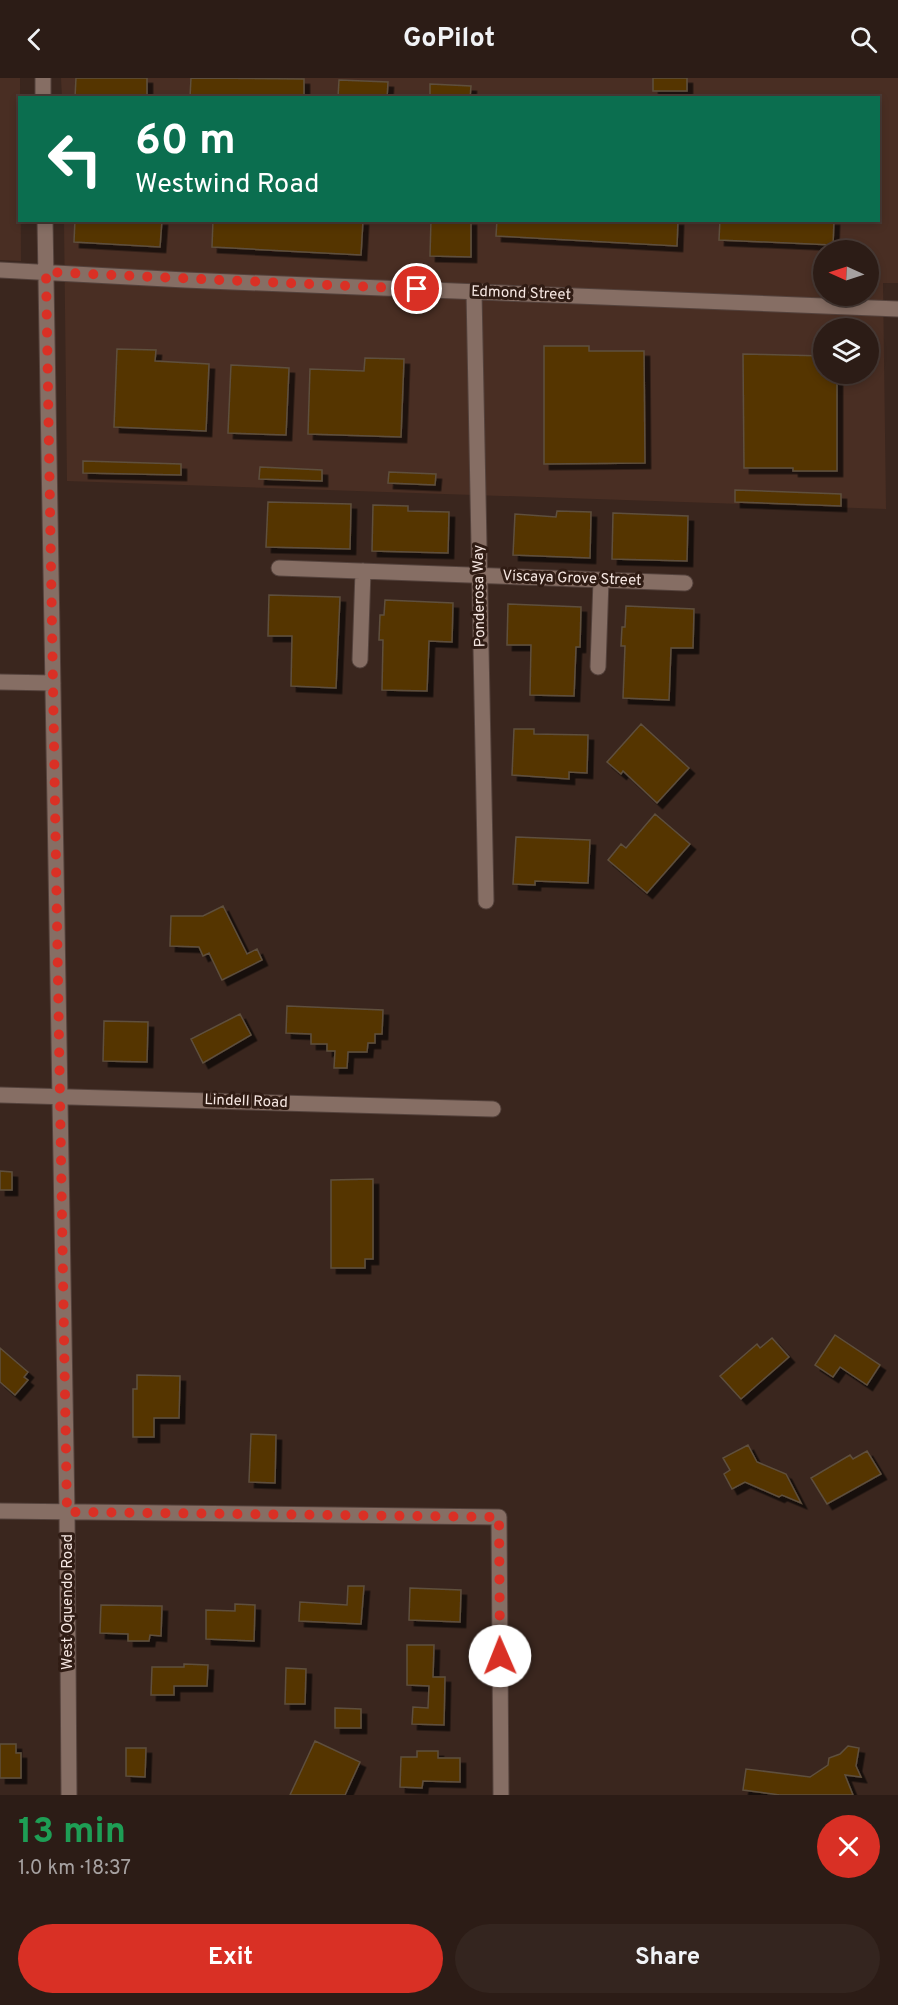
<!DOCTYPE html>
<html lang="en">
<head>
<meta charset="utf-8">
<style>
	:root { --surface:#2c1c16; --page:#34251f; --text:#f1f3f6; --muted:#a6a1a1; --line:#483a35; --accent:#d93025 }
	body { margin:0; font-family:Overpass,sans-serif; background:var(--page); color:var(--text); height:100vh; display:flex; flex-direction:column; font-size:22px; white-space:nowrap }
	* { box-sizing:border-box; margin:0 }
	p { font-size:20px; color:var(--muted) }
	.icon { flex:none; width:33px; height:33px; fill:none; stroke:currentColor; stroke-width:2; stroke-linecap:round; stroke-linejoin:round }
	.map { position:relative; height:1717px; overflow:hidden }
	.drawer { display:flex; flex-direction:column; background:var(--surface); flex:1 }
	.drawer>* { flex:none }
	.guide { position:absolute; left:18px; top:18px; width:862px; height:126px; border-radius:0px; box-shadow:0 3px 9px #0003,0 0 0 2px var(--line); background:#0b6e4f; color:#fff; overflow:hidden }
	.needle { width:39px; rotate:273deg }
	.buttons { position:absolute; left:813px; top:162px; display:grid; gap:12px }
	.buttons a { display:grid; place-items:center; width:66px; height:66px; border-radius:50%; background:var(--surface); box-shadow:0 3px 9px #0003,0 0 0 2px var(--line); font-size:30px }
	.pin { position:absolute; display:grid; place-items:center; width:51px; height:51px; color:#fff; margin:-26px; border:3px solid #fff; border-radius:50%; box-shadow:0 2px 6px #0007 }
	.me { position:absolute; width:66px; margin:-33px; rotate:359deg; stroke-linejoin:round; filter:drop-shadow(0 0 4px #0008) }
	.turn { display:flex; align-items:center; gap:21px; height:126px; padding:0 18px; font-size:27px }
	.turn .icon { width:78px; height:78px; stroke-width:2.5 }
	.turn b { display:block; font-size:42px; line-height:51px }
	.round { display:grid; place-items:center; flex:none; width:63px; height:63px; border-radius:32px; background:var(--page) }
	.overview { display:flex; align-items:center; justify-content:space-between; height:102px; padding:0 18px }
	h1 { font-size:36px; font-weight:700; line-height:45px; color:#1e9e55 }
	.primary-button { display:flex; gap:12px; margin-top:auto; padding:12px 18px }
	.primary-button a { flex:1; height:69px; border-radius:36px; background:var(--accent); color:#fff; font-size:24px; font-weight:700; line-height:69px; text-align:center }
	.primary-button a+a { background:var(--page); color:var(--text) }
	header { display:flex; justify-content:space-between; align-items:center; height:78px; padding:0 18px; background:var(--surface); font-size:27px; font-weight:700 }
	.map>svg:first-child { display:block }
</style>
</head>
<body>
<header><svg class="icon" aria-label="back" viewBox="0 0 24 24"><path d="M15 5l-7 7 7 7"/></svg>GoPilot<svg class="icon" aria-label="search" viewBox="0 0 24 24"><circle cx="10" cy="10" r="6"/><path d="M15 15l6 6"/></svg></header>
<div class="map">
<svg width="898" height="1717" viewBox="0 0 898 1717">
	<defs>
		<filter id="shadow"><feDropShadow dx="5.5" dy="5.5" stdDeviation="0" flood-color="#0009"/></filter>
	</defs>
	<rect width="100%" height="100%" fill="#3a261e"/>
	<!-- built -->
	<path fill="#492e23" fill-rule="evenodd" d="M 0,0 L 20,0 L 21,183 L 0,182 Z
		M 61,0 L 898,0 L 898,205 L 883,205 L 886,431 L 67,403 L 64,143 L 879,142 L 879,20 L 62,20 ZM 824,172 L 868,172 L 868,218 L 824,218 ZM 824,250 L 868,250 L 868,296 L 824,296 Z"/>
	<!-- building -->
	<path fill="#553400" stroke="#5e4f3d" stroke-width="1.5" filter="url(#shadow)" d="M 76,0 L 147,0 L 147,20 L 75,20 Z
		M 191,0 L 304,1 L 304,20 L 190,20 Z
		M 653,0 L 687,0 L 687,13 L 653,13 Z
		M 339,2 L 388,4 L 387,20 L 338,20 Z
		M 430,6 L 471,8 L 470,20 L 430,20 Z
		M 75,142 L 162,142 L 160,169 L 74,164 Z
		M 213,142 L 363,142 L 361,177 L 212,169 Z
		M 431,142 L 471,142 L 471,179 L 430,178 Z
		M 497,142 L 678,142 L 677,168 L 496,158 Z
		M 720,142 L 834,142 L 833,167 L 719,162 Z
		M 544,268 L 589,268 L 589,273 L 644,273 L 645,385 L 544,386 Z
		M 117,271 L 156,272 L 155,283 L 209,286 L 206,353 L 114,349 Z
		M 743,276 L 824,278 L 824,296 L 837,296 L 837,393 L 793,393 L 793,390 L 744,390 Z
		M 365,280 L 404,281 L 401,359 L 308,356 L 310,291 L 364,293 Z
		M 231,287 L 289,290 L 286,357 L 228,355 Z
		M 83,383 L 181,386 L 181,397 L 83,395 Z
		M 260,389 L 322,392 L 322,403 L 259,401 Z
		M 389,394 L 436,396 L 435,407 L 388,405 Z
		M 735,412 L 841,416 L 841,428 L 735,424 Z
		M 268,424 L 351,426 L 350,471 L 266,469 Z
		M 373,427 L 408,428 L 408,433 L 449,434 L 448,475 L 372,473 Z
		M 557,433 L 591,434 L 590,480 L 513,477 L 515,436 L 556,439 Z
		M 613,435 L 688,438 L 687,483 L 612,481 Z
		M 269,517 L 340,519 L 336,610 L 291,608 L 292,558 L 268,558 Z
		M 385,522 L 453,525 L 452,564 L 429,563 L 427,613 L 382,612 L 383,562 L 379,562 L 380,537 L 384,537 Z
		M 508,526 L 581,529 L 580,569 L 576,569 L 574,618 L 530,617 L 531,567 L 507,567 Z
		M 626,528 L 694,531 L 693,570 L 671,570 L 669,622 L 623,620 L 625,568 L 621,568 L 622,549 L 625,549 Z
		M 641,646 L 689,690 L 657,725 L 623,693 L 621,696 L 607,684 Z
		M 514,651 L 534,651 L 534,656 L 588,657 L 587,695 L 569,694 L 569,701 L 512,697 Z
		M 655,736 L 690,766 L 647,815 L 608,782 L 621,766 L 626,770 Z
		M 516,759 L 590,762 L 588,805 L 535,803 L 535,807 L 513,806 Z
		M 223,828 L 247,876 L 257,871 L 262,882 L 222,902 L 209,875 L 203,878 L 199,869 L 170,868 L 171,838 L 203,838 Z
		M 287,928 L 383,932 L 382,956 L 375,956 L 375,965 L 368,965 L 367,974 L 348,974 L 347,990 L 334,990 L 335,973 L 327,973 L 327,966 L 311,966 L 311,956 L 286,955 Z
		M 240,936 L 251,957 L 203,985 L 191,961 Z
		M 104,943 L 148,944 L 147,984 L 103,983 Z
		M 0,1093 L 12,1094 L 12,1112 L 0,1112 Z
		M 373,1101 L 373,1181 L 365,1181 L 365,1190 L 331,1190 L 331,1102 Z
		M 835,1257 L 880,1287 L 867,1307 L 840,1289 L 833,1299 L 815,1287 Z
		M 772,1260 L 789,1279 L 741,1321 L 720,1298 L 757,1266 L 760,1270 Z
		M 0,1270 L 28,1294 L 24,1299 L 28,1302 L 15,1317 L 0,1304 Z
		M 137,1297 L 180,1298 L 179,1340 L 154,1340 L 154,1359 L 133,1359 L 133,1311 L 137,1311 Z
		M 251,1356 L 276,1357 L 275,1405 L 249,1404 Z
		M 748,1367 L 757,1384 L 786,1396 L 801,1425 L 782,1417 L 779,1419 L 745,1404 L 732,1411 L 724,1396 L 730,1392 L 723,1380 Z
		M 867,1373 L 881,1396 L 827,1426 L 811,1400 L 850,1377 L 853,1381 Z
		M 348,1508 L 364,1508 L 361,1546 L 299,1543 L 300,1524 L 347,1527 Z
		M 410,1510 L 461,1512 L 460,1544 L 409,1542 Z
		M 235,1526 L 255,1527 L 254,1563 L 206,1561 L 206,1532 L 235,1533 Z
		M 101,1527 L 162,1528 L 161,1558 L 150,1557 L 149,1563 L 128,1563 L 128,1556 L 100,1555 Z
		M 407,1567 L 434,1567 L 433,1599 L 445,1599 L 444,1647 L 412,1646 L 413,1629 L 428,1630 L 429,1608 L 407,1607 Z
		M 184,1586 L 208,1587 L 207,1608 L 174,1608 L 174,1617 L 151,1617 L 152,1589 L 184,1589 Z
		M 286,1590 L 306,1591 L 305,1626 L 285,1626 Z
		M 335,1630 L 361,1631 L 361,1650 L 335,1650 Z
		M 315,1663 L 360,1684 L 345,1717 L 290,1717 Z
		M 0,1666 L 16,1666 L 16,1675 L 21,1675 L 21,1700 L 0,1700 Z
		M 848,1668 L 859,1670 L 856,1688 L 861,1699 L 845,1697 L 853,1717 L 780,1717 L 743,1712 L 746,1691 L 810,1699 L 828,1687 L 829,1680 L 840,1676 Z
		M 126,1670 L 146,1670 L 145,1699 L 126,1698 Z
		M 417,1673 L 438,1673 L 438,1680 L 460,1680 L 460,1704 L 423,1703 L 422,1710 L 400,1709 L 401,1679 L 417,1679 Z"/>
	<g fill="none" stroke-linecap="round" stroke-linejoin="round">
		<defs>
			<path id="minor" d="M 43,0 L 43,20
				M 45,142 L 67,1434 L 69,1717
				M 0,192 L 185,202 L 898,231
				M 474,214 L 486,823
				M 279,490 L 685,505
				M 360,582 L 363,493
				M 598,589 L 601,502
				M 0,604 L 53,605
				M 0,1017 L 493,1031
				M 0,1433 L 499,1439 L 501,1717"/>
		</defs>
		<!-- minor casing -->
		<use href="#minor" stroke="#54423c" stroke-width="17"/>
		<!-- minor -->
		<use href="#minor" stroke="#866e64" stroke-width="15"/>
	</g>
	<g fill="none" stroke-linecap="round" stroke-linejoin="round">
		<!-- route -->
		<path stroke="#d93025" stroke-width="10" stroke-dasharray="0 18" d="M 417,211 L 46,194 L 67,1434 L 499,1439 L 500,1578"/>
	</g>
	<g text-anchor="middle" dominant-baseline="central" stroke-width="6" stroke-linejoin="round" paint-order="stroke">
		<!-- street labels -->
		<g font-size="15" fill="#f6e7e2" stroke="#301c14">
			<text transform="translate(521 216) rotate(2)">Edmond Street</text>
			<text transform="translate(572 501) rotate(2)">Viscaya Grove Street</text>
			<text transform="translate(480 518) rotate(-91)">Ponderosa Way</text>
			<text transform="translate(246 1024) rotate(2)">Lindell Road</text>
			<text transform="translate(68 1524) rotate(-90)">West Oquendo Road</text>
		</g>
	</g>
</svg>
<div class="buttons">
<a><svg class="needle" viewBox="-14 -14 28 28"><path d="M0-13l5 13h-10z" fill="#e53935"/><path d="M0 13l5-13h-10z" fill="#a6a1a1"/></svg></a>
<a><svg class="icon" aria-label="layers" viewBox="0 0 24 24"><path d="M12 4l9 5-9 5-9-5zM3 14l9 5 9-5"/></svg></a>
</div>
<div class="pin" style="left:417px;top:211px;background:#d93025"><svg class="icon" aria-label="arrive" viewBox="0 0 24 24"><path d="M6 21V4h12l-3 4 3 4H6"/></svg></div>
<svg class="me" style="left:500px;top:1578px" viewBox="-20 -20 40 40"><circle r="19" fill="#fff"/><path d="M0-13L10 11 0 6-10 11z" fill="#d93025"/></svg>
<div class="guide">
<div class="turn"><svg class="icon" aria-label="left" viewBox="0 0 24 24"><path d="M17 20v-9H6M10 6l-5 5 5 5"/></svg><div><b>60 m</b>Westwind Road</div></div>
</div>
</div>
<section class="drawer">
<div class="overview"><div><h1>13 min</h1><p>1.0 km · 18:37</p></div><a class="round" style="background:#d93025;color:#fff"><svg class="icon" aria-label="close" viewBox="0 0 24 24"><path d="M6 6l12 12M18 6L6 18"/></svg></a></div>
<div class="primary-button"><a>Exit</a><a>Share</a></div>
</section>
</body>
</html>
